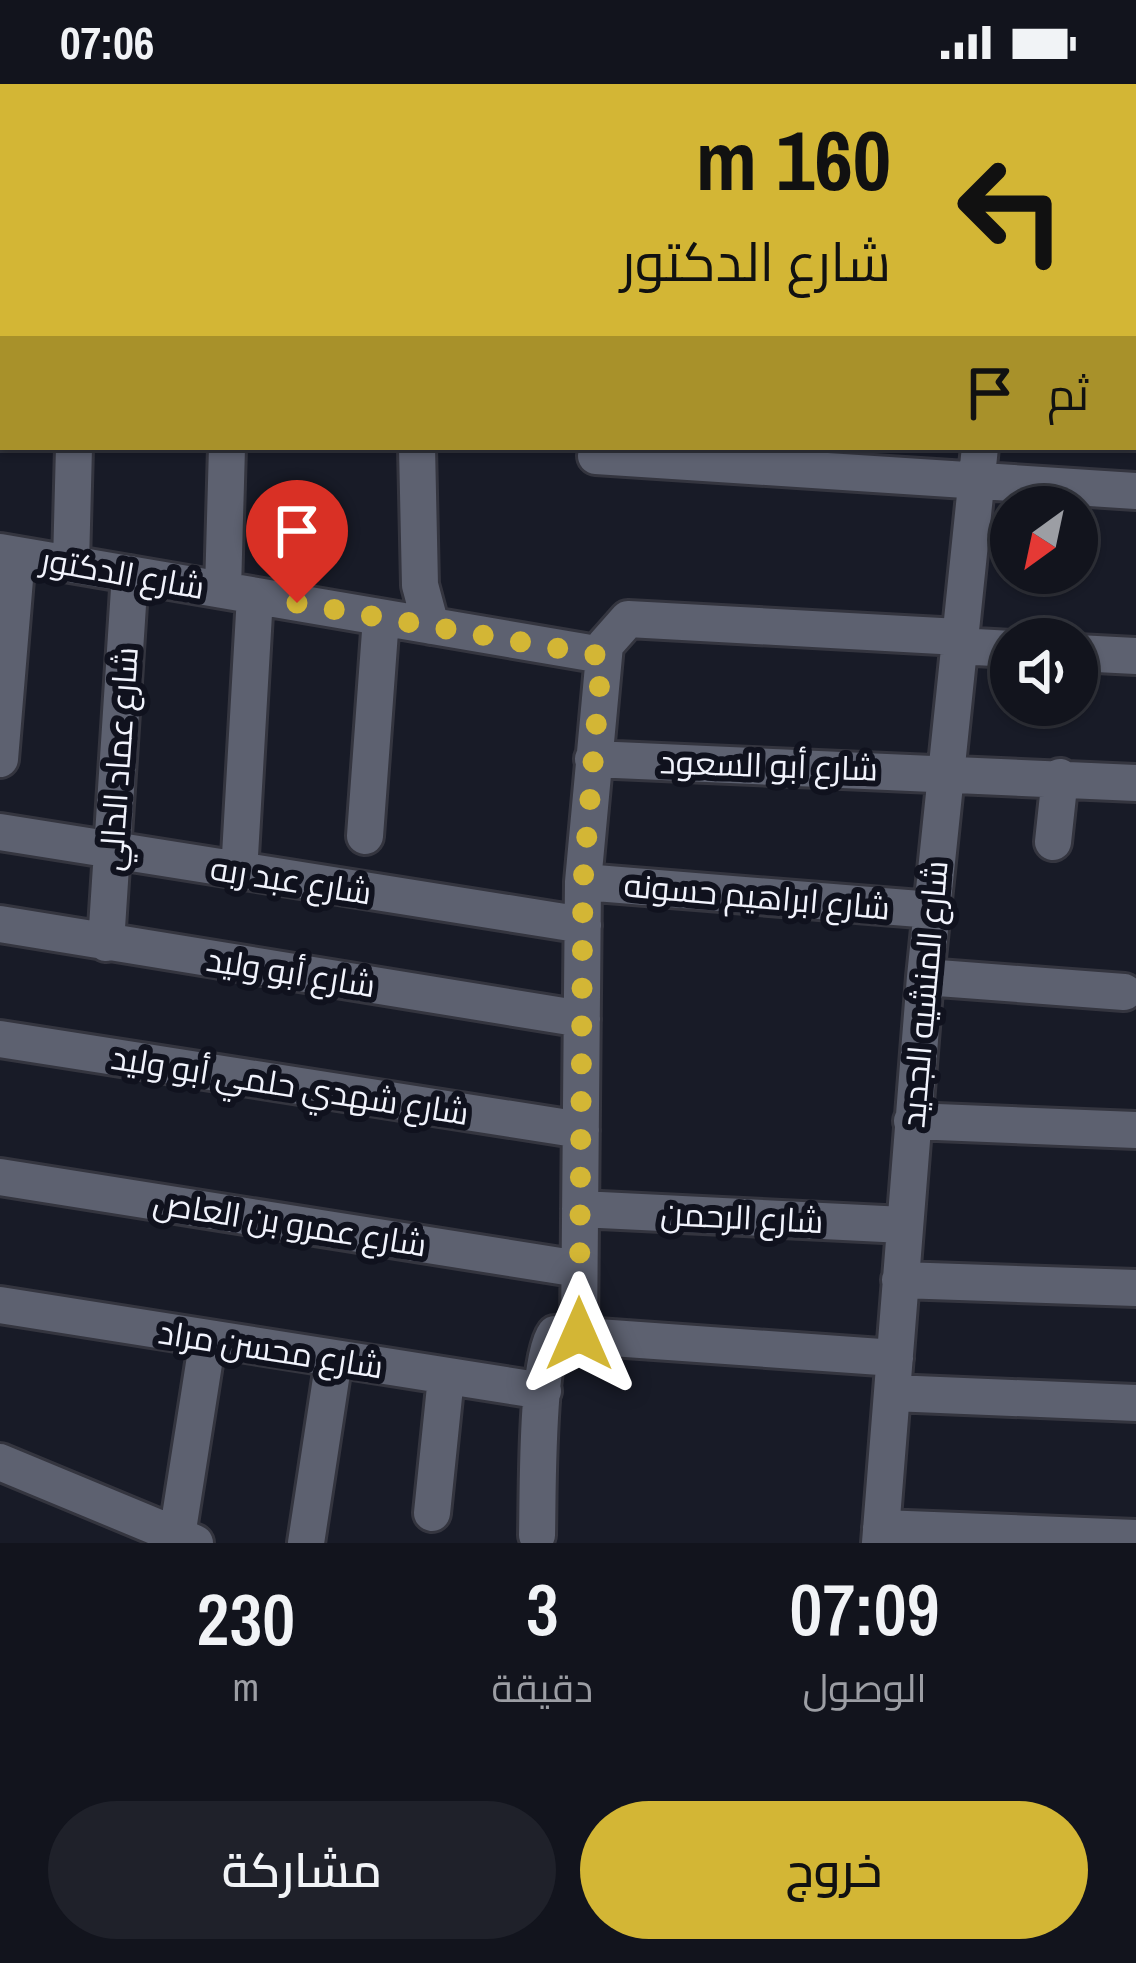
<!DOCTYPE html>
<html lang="ar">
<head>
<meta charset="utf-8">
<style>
	:root { --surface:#12141d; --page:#1f212a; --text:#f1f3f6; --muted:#9c9ea4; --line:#31333b; --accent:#d3b635 }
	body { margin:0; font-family:"Archivo Narrow",Cairo,sans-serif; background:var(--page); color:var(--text); direction:rtl; height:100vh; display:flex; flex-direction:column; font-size:45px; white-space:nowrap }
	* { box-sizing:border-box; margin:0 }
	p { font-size:39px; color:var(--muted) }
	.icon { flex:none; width:66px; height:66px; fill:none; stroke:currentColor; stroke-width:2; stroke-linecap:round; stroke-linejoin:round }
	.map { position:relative; height:1459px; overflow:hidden; direction:ltr }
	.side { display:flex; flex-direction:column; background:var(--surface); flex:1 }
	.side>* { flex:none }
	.guide { position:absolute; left:0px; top:0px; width:1137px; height:366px; box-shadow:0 3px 9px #0004,0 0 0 3px var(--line); direction:rtl; background:#d3b635; color:#111; overflow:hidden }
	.needle { width:78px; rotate:213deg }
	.buttons { position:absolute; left:990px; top:402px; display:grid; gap:24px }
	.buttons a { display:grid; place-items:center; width:108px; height:108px; border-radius:50%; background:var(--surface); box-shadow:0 3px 9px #0004,0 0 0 3px var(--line); font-size:60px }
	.pin { position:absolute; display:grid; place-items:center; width:102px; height:102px; color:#fff; margin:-123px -51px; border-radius:50% 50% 50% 0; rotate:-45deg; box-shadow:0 0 12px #0007 }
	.pin .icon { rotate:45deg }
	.me { position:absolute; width:132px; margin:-66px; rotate:0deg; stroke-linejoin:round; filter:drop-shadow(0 0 9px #0008) }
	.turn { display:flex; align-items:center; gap:42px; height:252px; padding:0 48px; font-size:54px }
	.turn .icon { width:156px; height:156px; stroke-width:2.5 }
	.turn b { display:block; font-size:84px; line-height:102px }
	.then { display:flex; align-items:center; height:114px; padding:0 48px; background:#0003; gap:24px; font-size:45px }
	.eta { display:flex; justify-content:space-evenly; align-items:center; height:204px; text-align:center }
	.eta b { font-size:72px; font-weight:600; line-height:84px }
	.action { display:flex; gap:24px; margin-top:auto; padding:24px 48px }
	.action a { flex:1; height:138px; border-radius:72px; background:var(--accent); color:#111; font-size:48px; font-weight:600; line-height:138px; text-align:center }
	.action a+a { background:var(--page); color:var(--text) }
	.status { display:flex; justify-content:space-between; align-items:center; height:84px; padding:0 60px; background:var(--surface); direction:ltr }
	.status svg { height:33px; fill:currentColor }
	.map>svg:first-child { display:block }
</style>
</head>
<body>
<div class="status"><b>07:06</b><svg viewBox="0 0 49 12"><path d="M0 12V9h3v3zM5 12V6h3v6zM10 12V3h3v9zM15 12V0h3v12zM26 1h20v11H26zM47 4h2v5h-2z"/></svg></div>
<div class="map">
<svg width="1136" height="1459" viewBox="0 0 1136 1459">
	<rect width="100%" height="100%" fill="#181b27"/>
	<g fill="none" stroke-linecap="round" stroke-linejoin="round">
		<defs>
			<path id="minor" d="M 592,0 L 599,0
				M 875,0 L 877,3
				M 84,3 L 84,0
				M 236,3 L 237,0
				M 391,3 L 391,0
				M 1134,152 L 1136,152
				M 1134,276 L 1136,276
				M 417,363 L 420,501 L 431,542
				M 596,372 L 1136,407
				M 0,468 L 602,571
				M 71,480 L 74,363
				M 223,506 L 227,363
				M 958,562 L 1011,565
				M 1077,569 L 1136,572
				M 0,675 L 17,471
				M 593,675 L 1136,699
				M 0,748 L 583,841
				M 365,752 L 381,534
				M 1053,758 L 1060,693
				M 239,789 L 255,512
				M 583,798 L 932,826
				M 0,840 L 582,935
				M 106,859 L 130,490
				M 925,893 L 1124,908
				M 0,955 L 581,1046
				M 912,1037 L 1136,1046
				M 0,1093 L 579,1185
				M 580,1125 L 904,1141
				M 900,1196 L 1136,1204
				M 0,1221 L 543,1307
				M 579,1249 L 583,798 L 605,561 L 628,535 L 959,553
				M 892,1309 L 1136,1319
				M 0,1378 L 195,1459
				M 432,1429 L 446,1293
				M 881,1444 L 1136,1454
				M 537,1451 C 538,1413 536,1275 555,1250 L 895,1274
				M 177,1452 L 208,1254
				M 306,1459 L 334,1275
				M 880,1459 L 925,893 L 980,363"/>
		</defs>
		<!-- minor casing -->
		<use href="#minor" stroke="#34353f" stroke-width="42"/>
		<!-- minor -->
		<use href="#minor" stroke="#5d6170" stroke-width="36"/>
	</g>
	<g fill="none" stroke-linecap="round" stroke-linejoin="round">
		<!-- route -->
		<path stroke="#d3b635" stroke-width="21" stroke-dasharray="0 37.8" d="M 297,519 L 602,572 L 583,798 L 579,1250"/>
	</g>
	<g text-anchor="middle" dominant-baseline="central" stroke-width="12" stroke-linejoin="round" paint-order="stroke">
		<!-- street labels -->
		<g font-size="33" fill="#f1f3fc" stroke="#10121e">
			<text transform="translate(123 489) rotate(10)">شارع الدكتور</text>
			<text transform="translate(118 675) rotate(-86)">شارع عماد الدالي</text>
			<text transform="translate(769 681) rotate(2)">شارع أبو السعود</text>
			<text transform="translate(291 796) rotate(9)">شارع عبد ربه</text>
			<text transform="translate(757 812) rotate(5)">شارع ابراهيم حسونه</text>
			<text transform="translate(291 888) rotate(9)">شارع أبو وليد</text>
			<text transform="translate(924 910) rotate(-85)">شارع المنشيه الجديد</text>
			<text transform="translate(290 1001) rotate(9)">شارع شهدي حلمي أبو وليد</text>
			<text transform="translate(742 1133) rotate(3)">شارع الرحمن</text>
			<text transform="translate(290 1139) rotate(9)">شارع عمرو بن العاص</text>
			<text transform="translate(271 1265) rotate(9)">شارع محسن مراد</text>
		</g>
	</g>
</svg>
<div class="buttons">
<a><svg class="needle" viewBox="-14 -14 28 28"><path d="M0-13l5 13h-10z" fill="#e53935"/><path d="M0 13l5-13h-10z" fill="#9c9ea4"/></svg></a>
<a><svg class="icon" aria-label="sound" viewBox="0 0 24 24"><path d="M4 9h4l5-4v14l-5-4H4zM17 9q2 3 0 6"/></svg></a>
</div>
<div class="pin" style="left:297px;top:519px;background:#d93025"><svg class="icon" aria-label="arrive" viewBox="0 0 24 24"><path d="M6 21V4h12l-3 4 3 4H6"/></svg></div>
<svg class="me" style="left:579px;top:1250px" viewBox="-20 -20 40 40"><path d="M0-17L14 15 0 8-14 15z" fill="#d3b635" stroke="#fff" stroke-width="4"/></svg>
<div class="guide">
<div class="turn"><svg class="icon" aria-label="left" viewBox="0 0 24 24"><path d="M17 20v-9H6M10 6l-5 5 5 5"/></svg><div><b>160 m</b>شارع الدكتور</div></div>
<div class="then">ثم<svg class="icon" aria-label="arrive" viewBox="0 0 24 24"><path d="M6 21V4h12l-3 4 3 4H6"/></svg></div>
</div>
</div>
<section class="side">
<div class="eta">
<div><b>07:09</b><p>الوصول</p></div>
<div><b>3</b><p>دقيقة</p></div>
<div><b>230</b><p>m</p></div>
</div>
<div class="action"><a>خروج</a><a>مشاركة</a></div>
</section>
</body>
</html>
